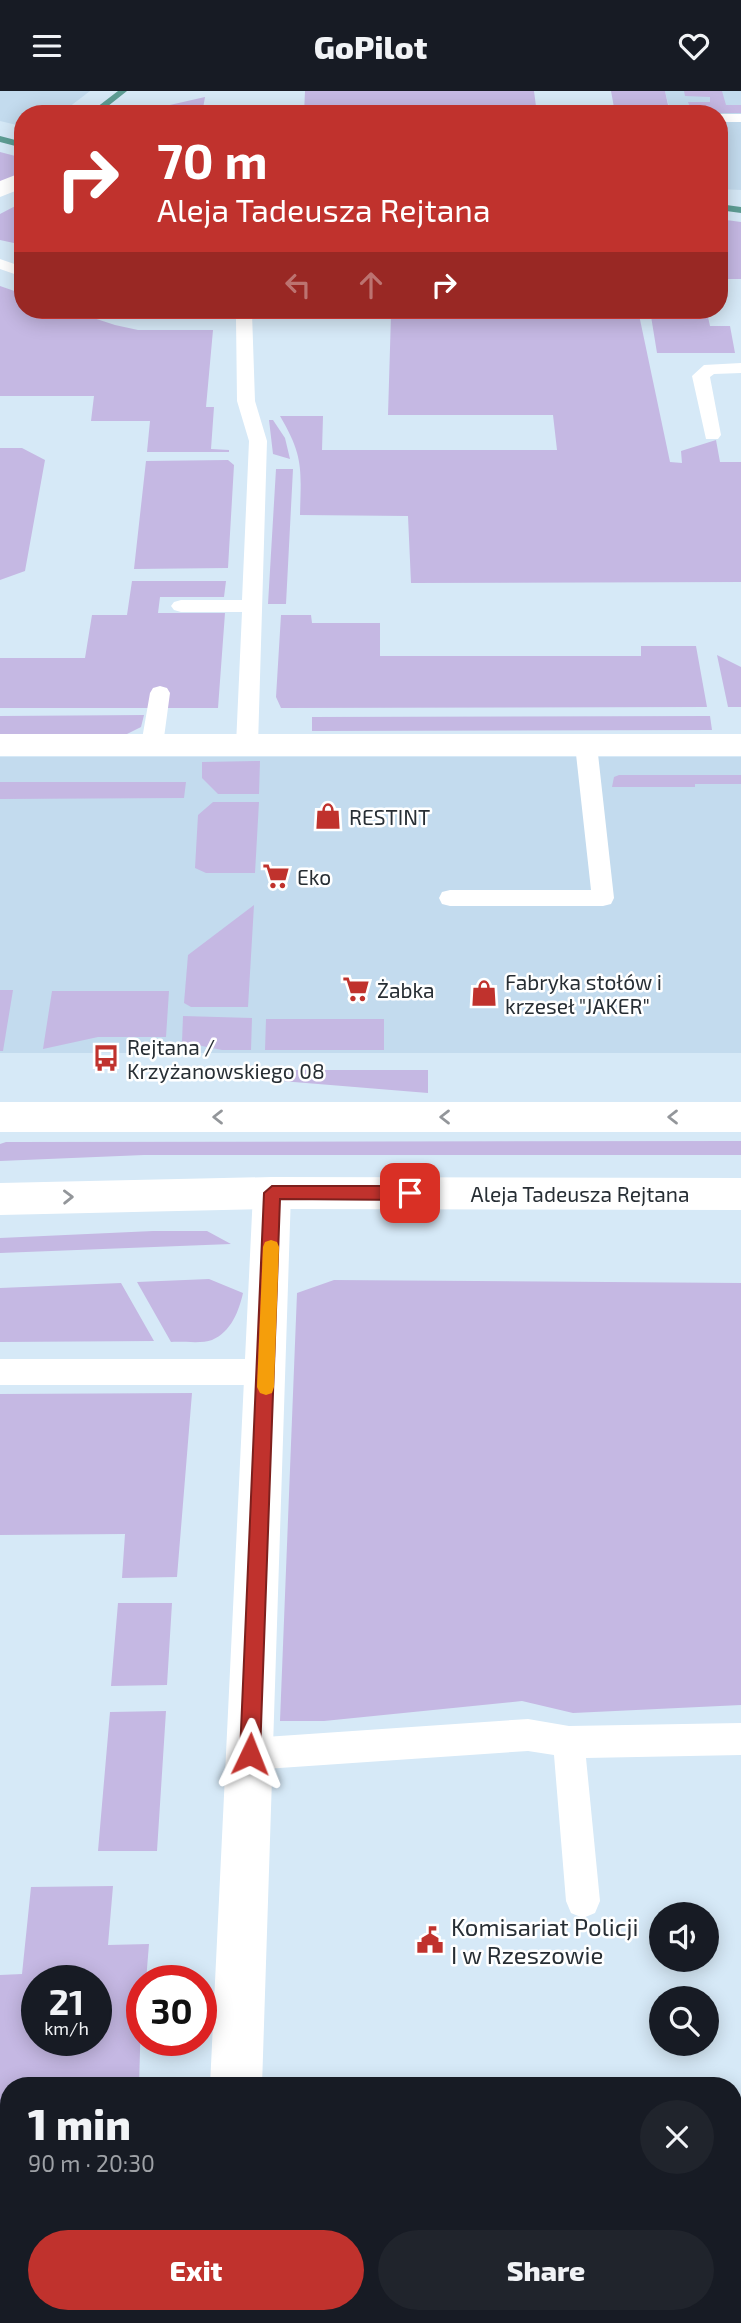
<!DOCTYPE html>
<html lang="en">
<head>
<meta charset="utf-8">
<style>
	:root { --surface:#171b24; --page:#20242c; --text:#f1f3f6; --muted:#9ea1a6; --accent:#c0322d }
	body { margin:0; font-family:"Exo 2",sans-serif; background:var(--page); color:var(--text); height:100vh; display:flex; flex-direction:column; font-size:26px; white-space:nowrap }
	* { box-sizing:border-box; margin:0 }
	p { font-size:23px; color:var(--muted) }
	.icon { flex:none; width:38px; height:38px; fill:none; stroke:currentColor; stroke-width:2; stroke-linecap:round; stroke-linejoin:round }
	.map { position:relative; flex:1; overflow:hidden }
	.panel { position:absolute; left:0px; top:1986px; width:742px; height:247px; display:flex; flex-direction:column; background:var(--surface); border-radius:28px 28px 0 0; box-shadow:0 4px 18px #0003 }
	.panel>* { flex:none }
	.top-card { position:absolute; left:14px; top:14px; width:714px; height:214px; border-radius:28px; box-shadow:0 4px 18px #0003; background:#c0322d; color:#fff; overflow:hidden }
	.controls { position:absolute; left:649px; top:1811px; display:grid; gap:14px }
	.controls a { display:grid; place-items:center; width:70px; height:70px; border-radius:50%; background:var(--surface); box-shadow:0 4px 18px #0003; font-size:35px }
	.speed { position:absolute; left:21px; top:1874px; display:flex; gap:14px; font-size:35px; font-weight:700; text-align:center }
	.speed>* { display:grid; place-content:center; width:91px; height:91px; border-radius:50%; background:var(--surface); box-shadow:0 4px 18px #0003; line-height:1 }
	.speed small { font-size:18px; font-weight:400 }
	.speed .limit { border:10px solid #d22; background:#fff; color:#111 }
	.pin { position:absolute; display:grid; place-items:center; width:60px; height:60px; color:#fff; margin:-30px; border-radius:14px; box-shadow:0 4px 10px #0006 }
	.me { position:absolute; width:77px; margin:-38px; rotate:2deg; stroke-linejoin:round; filter:drop-shadow(0 0 5px #0008) }
	.turn { display:flex; align-items:center; gap:24px; height:147px; padding:0 28px; font-size:32px }
	.turn .icon { width:91px; height:91px; stroke-width:2.5 }
	.turn b { display:block; font-size:49px; line-height:60px }
	.lanes { display:flex; align-items:center; height:66px; padding:0 28px; background:#0003; justify-content:center; gap:35px; direction:ltr }
	.lanes .off { opacity:.35 }
	.round { display:grid; place-items:center; flex:none; width:74px; height:74px; border-radius:37px; background:var(--page) }
	.overview { display:flex; align-items:center; justify-content:space-between; height:119px; padding:0 28px }
	h1 { font-size:42px; font-weight:800; line-height:52px }
	.button { display:flex; gap:14px; margin-top:auto; padding:14px 28px }
	.button a { flex:1; height:80px; border-radius:42px; background:var(--accent); color:#fff; font-size:28px; font-weight:800; line-height:80px; text-align:center }
	.button a+a { background:var(--page); color:var(--text) }
	header { display:flex; justify-content:space-between; align-items:center; height:91px; padding:0 28px; background:var(--surface); font-size:32px; font-weight:800 }
	.map>svg:first-child { display:block }
</style>
</head>
<body>
<header><svg class="icon" aria-label="menu" viewBox="0 0 24 24"><path d="M4 6h16M4 12h16M4 18h16"/></svg>GoPilot<svg class="icon" aria-label="heart" viewBox="0 0 24 24"><path d="M12 20l-8-8c-3-5 5-10 8-4 3-6 11-1 8 4z"/></svg></header>
<div class="map">
<svg width="741" height="2232" viewBox="0 0 741 2232">
	<rect width="100%" height="100%" fill="#d6e9f7"/>
	<!-- built -->
	<path fill="#c3dbee" d="M 0,0 L 90,0 L 60,23 L 23,23 L 21,35 L 0,30 Z
		M 665,0 L 741,0 L 741,99 L 719,98 L 719,23 L 671,23 Z
		M 0,666 L 741,666 L 741,962 L 0,962 Z"/>
	<!-- green -->
	<path fill="#c5b8e3" fill-rule="evenodd" d="M 305,0 L 534,0 L 537,23 L 304,23 Z
		M 611,0 L 665,0 L 670,23 L 615,22 Z
		M 684,0 L 722,0 L 726,14 L 741,14 L 741,22 L 692,22 L 688,11 L 710,11 L 710,6 L 685,5 Z
		M 205,6 L 202,23 L 137,23 L 139,21 Z
		M 0,61 L 23,67 L 23,81 L 0,92 Z
		M 23,111 L 23,154 L 0,149 L 0,123 Z
		M 719,128 L 741,131 L 741,188 L 719,188 Z
		M 0,195 L 23,203 L 23,219 L 69,219 L 115,234 L 138,239 L 213,239 L 206,316 L 214,316 L 211,358 L 229,359 L 229,361 L 147,361 L 150,330 L 91,330 L 94,305 L 0,305 Z
		M 638,219 L 670,371 L 682,372 L 681,360 L 716,349 L 720,371 L 741,371 L 741,491 L 411,492 L 408,425 L 300,424 C 301,378 304,366 280,325 L 323,325 L 322,359 L 557,359 L 553,324 L 388,324 L 391,224 L 395,220 Z
		M 650,219 L 669,219 L 671,226 L 708,226 L 710,235 L 730,235 L 735,262 L 657,262 Z
		M 269,329 L 273,329 L 285,347 L 290,368 L 273,363 Z
		M 0,357 L 22,357 L 45,369 L 25,480 L 0,489 Z
		M 228,369 L 234,374 L 228,477 L 134,478 L 146,370 Z
		M 276,378 L 293,378 L 286,513 L 268,513 Z
		M 132,490 L 226,490 L 224,506 L 160,506 L 158,522 L 225,522 L 218,617 L 0,617 L 0,567 L 85,567 L 92,524 L 127,524 Z
		M 281,524 L 311,524 L 312,532 L 380,532 L 380,565 L 641,565 L 641,555 L 696,555 L 707,616 L 281,617 L 276,606 Z
		M 717,564 L 741,576 L 741,616 L 728,616 Z
		M 144,624 L 141,636 L 127,643 L 0,643 L 0,625 Z
		M 710,625 L 712,639 L 312,640 L 312,626 Z
		M 260,670 L 259,703 L 218,703 L 202,687 L 202,671 Z
		M 619,684 L 741,684 L 741,693 L 695,693 L 695,696 L 612,696 L 614,686 Z
		M 0,691 L 186,691 L 184,707 L 0,708 Z
		M 213,711 L 259,711 L 255,782 L 206,782 L 195,777 L 198,724 Z
		M 254,814 L 248,916 L 191,916 L 184,912 L 188,864 Z
		M 0,899 L 13,899 L 3,960 L 0,960 Z
		M 52,900 L 169,900 L 166,946 L 98,946 L 43,958 Z
		M 183,925 L 252,927 L 251,959 L 222,959 L 182,951 Z
		M 266,928 L 384,928 L 384,959 L 265,959 Z
		M 174,979 L 428,979 L 428,1002 L 173,981 Z
		M 741,1050 L 741,1064 L 144,1064 L 0,1070 L 0,1053 L 6,1051 Z
		M 153,1140 L 207,1140 L 231,1153 L 0,1162 L 0,1147 Z
		M 209,1188 L 243,1202 C 239,1220 231,1241 212,1249 C 202,1253 183,1250 171,1251 L 137,1191 Z
		M 334,1189 L 741,1192 L 741,1614 L 573,1622 L 522,1610 L 324,1630 L 280,1630 L 297,1202 Z
		M 121,1192 L 154,1250 L 0,1251 L 0,1197 Z
		M 192,1302 L 177,1486 L 122,1487 L 125,1443 L 0,1444 L 0,1303 Z
		M 118,1512 L 172,1512 L 167,1594 L 111,1595 Z
		M 166,1620 L 157,1760 L 98,1760 L 110,1621 Z
		M 113,1795 L 108,1854 L 149,1853 L 146,1890 L 142,1890 L 139,1995 L 9,1995 L 9,2020 L 0,2020 L 0,1884 L 22,1883 L 31,1796 ZM 37,1890 L 96,1890 L 96,1950 L 37,1950 Z
		M 0,2041 L 9,2041 L 9,2224 L 121,2224 L 120,2232 L 0,2232 Z
		M 738,2045 L 741,2054 L 741,2232 L 259,2232 L 260,2224 L 733,2224 L 733,2046 Z"/>
	<g fill="none" stroke-linecap="round" stroke-linejoin="round">
		<!-- stream -->
		<path fill="#5d9d94" fill-rule="evenodd" d="M 118,0 L 127,0 L 98,23 L 88,23 Z
			M 0,45 L 23,51 L 23,57 L 0,51 Z
			M 719,113 L 741,116 L 741,122 L 719,119 Z"/>
		<!-- service -->
		<path fill="#fff" fill-rule="evenodd" d="M 719,23 L 741,23 L 741,31 L 719,31 Z
			M 0,168 L 23,176 L 23,186 L 0,178 Z
			M 157,219 L 250,219 L 252,222 L 255,310 L 267,350 L 258,654 L 255,659 L 247,661 L 239,659 L 236,654 L 242,521 L 181,521 L 174,519 L 171,515 L 174,511 L 181,509 L 242,509 L 249,350 L 237,310 L 236,227 L 165,224 Z
			M 741,272 L 741,282 L 714,283 L 710,286 L 721,344 L 718,348 L 706,348 L 692,285 L 704,274 Z
			M 160,595 L 167,597 L 170,602 L 163,654 L 160,659 L 152,661 L 144,659 L 141,654 L 150,602 L 153,597 Z
			M 586,647 L 594,649 L 597,654 L 614,807 L 611,813 L 603,815 L 450,815 L 442,813 L 439,807 L 442,801 L 450,799 L 591,799 L 575,654 L 578,649 Z
			M 0,1268 L 266,1268 L 276,1272 L 280,1281 L 276,1290 L 266,1294 L 0,1294 Z
			M 528,1628 L 569,1635 L 741,1632 L 741,1664 L 586,1667 L 600,1810 L 595,1822 L 583,1827 L 571,1822 L 566,1810 L 554,1664 L 528,1660 L 250,1679 L 239,1674 L 234,1663 L 239,1652 L 250,1647 Z"/>
		<!-- minor -->
		<path fill="#fff" fill-rule="evenodd" d="M 23,81 L 23,97 L 0,106 L 0,90 Z
			M 0,643 L 741,643 L 741,665 L 0,665 Z
			M 272,1086 L 286,1091 L 291,1102 L 262,1995 L 210,1995 L 253,1102 L 258,1091 Z
			M 199,2224 L 255,2224 L 254,2232 L 198,2232 Z"/>
		<!-- secondary -->
		<path fill="#fff" fill-rule="evenodd" d="M 0,1011 L 741,1011 L 741,1041 L 0,1041 Z
			M 272,1086 L 741,1087 L 741,1119 L 272,1118 L 0,1124 L 0,1092 Z"/>
	</g>
	<!-- one-way arrows -->
	<defs><path id="oneway-chevron" d="M-2-3.5L2.5 0L-2 3.5" fill="none" stroke-width="1.6" stroke-linecap="round" stroke-linejoin="round" transform="scale(1.75)"/></defs>
	<g stroke="#93969a">
		<use href="#oneway-chevron" transform="translate(218 1026) rotate(180)"/>
		<use href="#oneway-chevron" transform="translate(445 1026) rotate(180)"/>
		<use href="#oneway-chevron" transform="translate(673 1026) rotate(180)"/>
		<use href="#oneway-chevron" transform="translate(68 1106) rotate(-1)"/>
	</g>
	<!-- route -->
	<path fill="#c0322d" stroke="#7d201d" stroke-width="2" d="M 272,1095 L 410,1095 L 418,1102 L 410,1109 L 280,1108 L 260,1663 L 257,1670 L 250,1673 L 243,1670 L 240,1663 L 264,1102 Z"/>
	<!-- slow -->
	<path fill="#f59e0b" d="M 271,1149 L 277,1151 L 279,1156 L 274,1296 L 272,1302 L 266,1304 L 260,1302 L 257,1296 L 263,1156 L 265,1151 Z"/>
	<!-- icons -->
	<defs>
		<symbol id="shop-bare" viewBox="-9 -9 18 18"><path d="M-5-2.5h2.3a2.7 3.5 0 0 1 5.4 0H5L5.5 6h-11ZM-1.5-2.5h3a1.5 2.3 0 0 0-3 0Z" fill="#c0322d" stroke="#fff" stroke-width="2.5" paint-order="stroke"/></symbol>
		<symbol id="supermarket-bare" viewBox="-9 -9 18 18"><path d="M-6-5.5h2.5l.6 2H6L4.5 2H-2.5L-4.4-4H-6ZM-1.5 3.2a1.3 1.3 0 1 0 .1 0ZM3 3.2a1.3 1.3 0 1 0 .1 0Z" fill="#c0322d" stroke="#fff" stroke-width="2.5" paint-order="stroke"/></symbol>
		<symbol id="bus-bare" viewBox="-9 -9 18 18"><path d="M-5-6H5V4H4V6H2V4H-2V6H-4V4H-5ZM-3.5-4V0h7V-4ZM-3.5 1.2v1.5H-2V1.2ZM2 1.2v1.5H3.5V1.2Z" fill="#c0322d" stroke="#fff" stroke-width="2.5" paint-order="stroke"/></symbol>
		<symbol id="civic-bare" viewBox="-9 -9 18 18"><path d="M-.6-6.5H3V-4.5H.6V-3L4-1V1h2V6H-6V1h2V-1L-.6-3ZM-1.2 2.5V6h2.4V2.5Z" fill="#c0322d" stroke="#fff" stroke-width="2.5" paint-order="stroke"/></symbol>
	</defs>
	<g fill-rule="evenodd">
		<use href="#shop-bare" x="309" y="706" width="38" height="38"/>
		<use href="#supermarket-bare" x="257" y="766" width="38" height="38"/>
		<use href="#supermarket-bare" x="337" y="879" width="38" height="38"/>
		<use href="#shop-bare" x="465" y="883" width="38" height="38"/>
		<use href="#bus-bare" x="87" y="948" width="38" height="38"/>
		<use href="#civic-bare" x="411" y="1830" width="38" height="38"/>
	</g>
	<g text-anchor="middle" dominant-baseline="central" stroke-width="5" stroke-linejoin="round" paint-order="stroke">
		<!-- poi labels -->
		<g font-size="21" fill="#272e34" stroke="#fff" text-anchor="start">
			<text x="349" y="725">RESTINT</text>
			<text x="297" y="785">Eko</text>
			<text x="505" y="890">Fabryka stołów i<tspan x="505" dy="24">krzeseł "JAKER"</tspan></text>
			<text x="377" y="898">Żabka</text>
			<text x="127" y="955">Rejtana /<tspan x="127" dy="24">Krzyżanowskiego 08</tspan></text>
		</g>
		<!-- street labels -->
		<g font-size="21" fill="#272e34" stroke="#fff">
			<text x="580" y="1102">Aleja Tadeusza Rejtana</text>
		</g>
		<!-- near-poi labels -->
		<g font-size="24" fill="#272e34" stroke="#fff" text-anchor="start">
			<text x="451" y="1835">Komisariat Policji<tspan x="451" dy="28">I w Rzeszowie</tspan></text>
		</g>
	</g>
</svg>
<div class="controls">
<a><svg class="icon" aria-label="sound" viewBox="0 0 24 24"><path d="M4 9h4l5-4v14l-5-4H4zM17 9q2 3 0 6"/></svg></a>
<a><svg class="icon" aria-label="search" viewBox="0 0 24 24"><circle cx="10" cy="10" r="6"/><path d="M15 15l6 6"/></svg></a>
</div>
<div class="speed"><div>21<small>km/h</small></div><div class="limit">30</div></div>
<div class="pin" style="left:410px;top:1102px;background:#d93025"><svg class="icon" aria-label="arrive" viewBox="0 0 24 24"><path d="M6 21V4h12l-3 4 3 4H6"/></svg></div>
<svg class="me" style="left:250px;top:1663px" viewBox="-20 -20 40 40"><path d="M0-17L14 15 0 8-14 15z" fill="#c0322d" stroke="#fff" stroke-width="4"/></svg>
<div class="top-card">
<div class="turn"><svg class="icon" aria-label="right" viewBox="0 0 24 24"><path d="M7 20v-9h11M14 6l5 5-5 5"/></svg><div><b>70 m</b>Aleja Tadeusza Rejtana</div></div>
<div class="lanes"><svg class="icon off" aria-label="left" viewBox="0 0 24 24"><path d="M17 20v-9H6M10 6l-5 5 5 5"/></svg><svg class="icon off" aria-label="ahead" viewBox="0 0 24 24"><path d="M12 20V5M6 11l6-6 6 6"/></svg><svg class="icon" aria-label="right" viewBox="0 0 24 24"><path d="M7 20v-9h11M14 6l5 5-5 5"/></svg></div>
</div>
<section class="panel">
<div class="overview"><div><h1>1 min</h1><p>90 m · 20:30</p></div><a class="round"><svg class="icon" aria-label="close" viewBox="0 0 24 24"><path d="M6 6l12 12M18 6L6 18"/></svg></a></div>
<div class="button"><a>Exit</a><a>Share</a></div>
</section>
</div>
</body>
</html>
